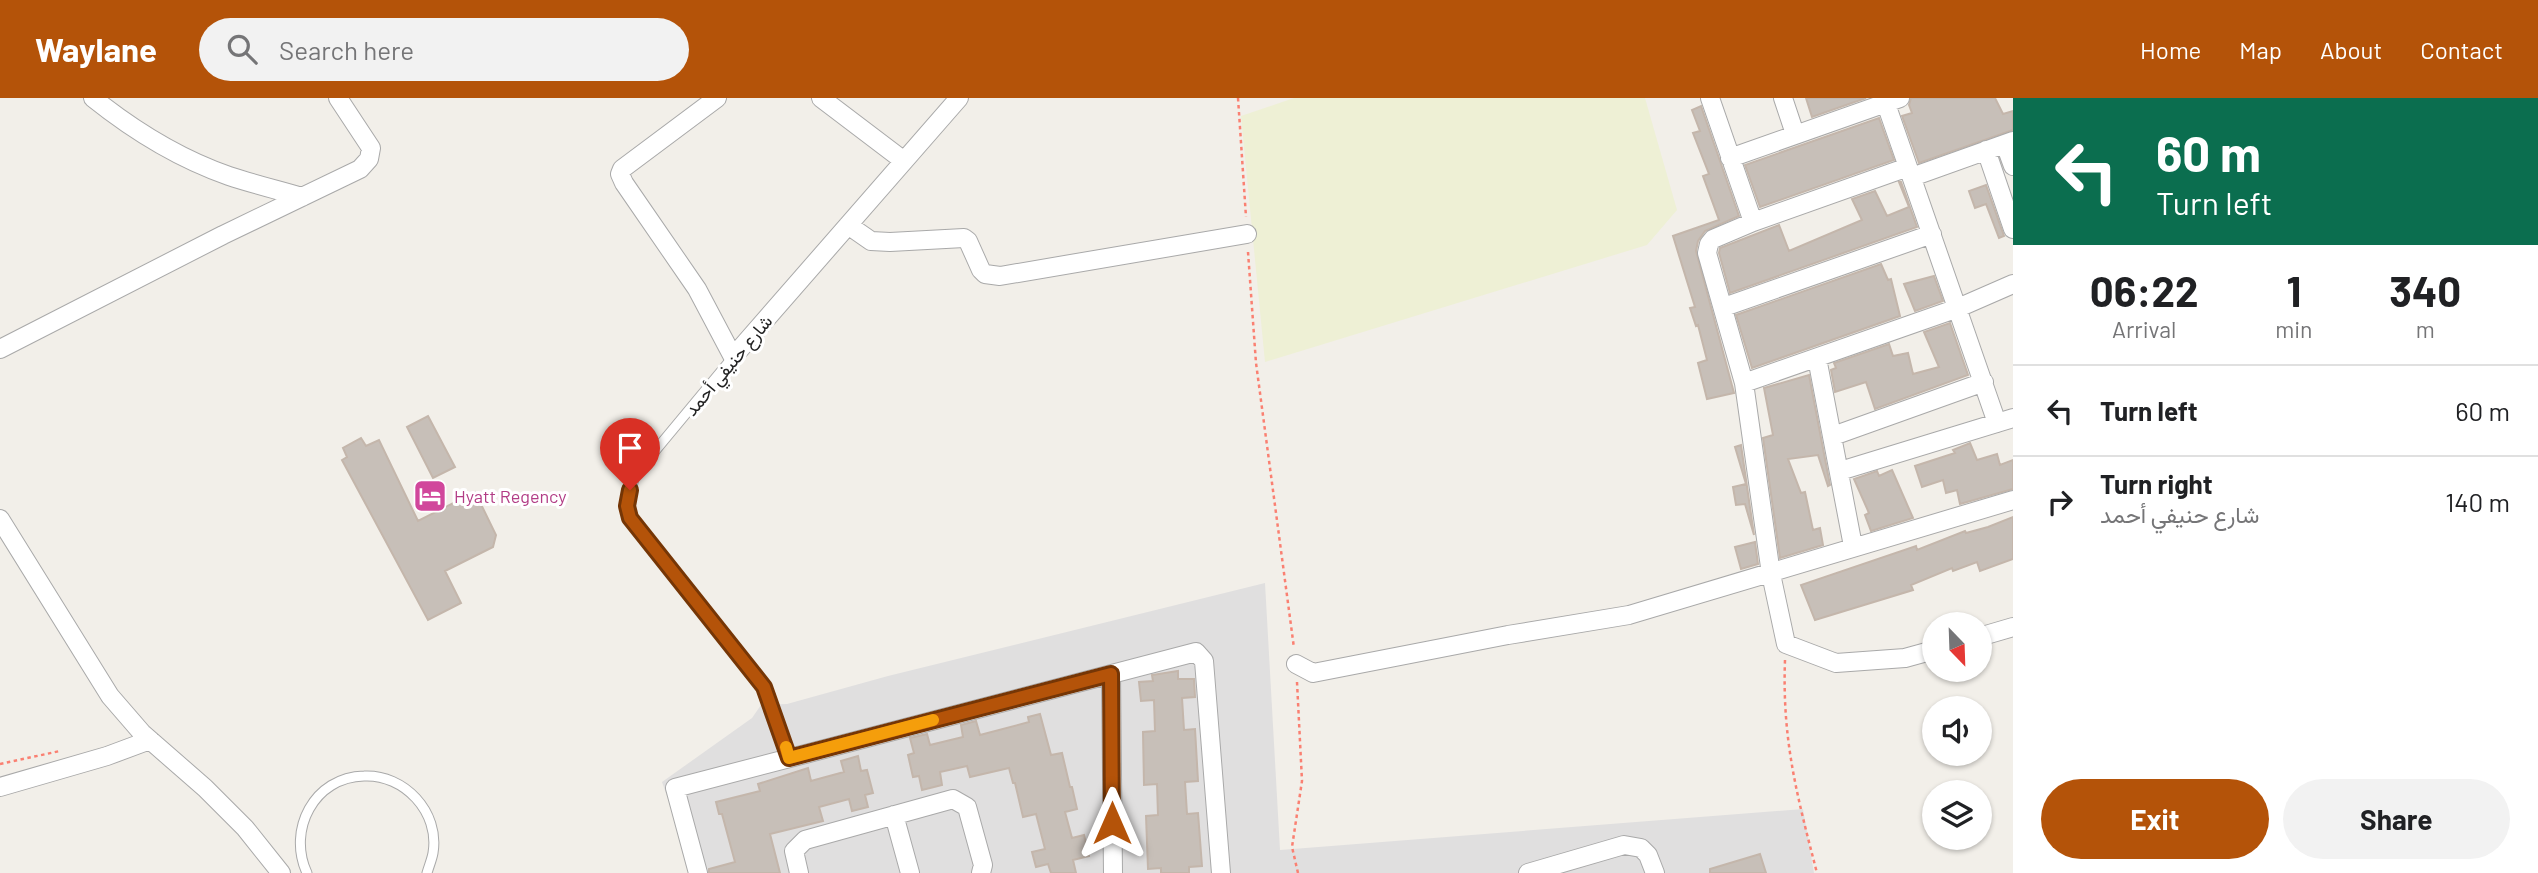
<!DOCTYPE html>
<html lang="en">
<head>
<meta charset="utf-8">
<style>
	:root { --surface:#fff; --page:#f2f2f2; --text:#202124; --muted:#757577; --line:#e0e0e0; --accent:#b45309 }
	body { margin:0; font-family:Barlow,Vazirmatn,sans-serif; background:var(--page); color:var(--text); height:100vh; display:flex; flex-direction:column; font-size:26px; white-space:nowrap }
	* { box-sizing:border-box; margin:0 }
	p { font-size:23px; color:var(--muted) }
	.icon { flex:none; width:38px; height:38px; fill:none; stroke:currentColor; stroke-width:2; stroke-linecap:round; stroke-linejoin:round }
	.map { position:relative; flex:1; overflow:hidden }
	.panel { display:flex; flex-direction:column; background:var(--surface); width:525px }
	.panel>* { flex:none }
	.top-card { background:#0b6e4f; color:#fff; overflow:hidden }
	.needle { width:46px; rotate:157deg }
	.buttons { position:absolute; left:1922px; top:514px; display:grid; gap:14px }
	.buttons a { display:grid; place-items:center; width:70px; height:70px; border-radius:50%; background:var(--surface); box-shadow:0 2px 5px #0004; font-size:35px }
	.pin { position:absolute; display:grid; place-items:center; width:60px; height:60px; color:#fff; margin:-72px -30px; border-radius:50% 50% 50% 0; rotate:-45deg; box-shadow:0 0 7px #0007 }
	.pin .icon { rotate:45deg }
	.me { position:absolute; width:77px; margin:-38px; rotate:0deg; stroke-linejoin:round; filter:drop-shadow(0 0 5px #0008) }
	.turn { display:flex; align-items:center; gap:24px; height:147px; padding:0 28px; font-size:32px }
	.turn .icon { width:91px; height:91px; stroke-width:2.5 }
	.turn b { display:block; font-size:49px; line-height:60px }
	.eta { display:flex; justify-content:space-evenly; align-items:center; height:119px; text-align:center }
	.eta b { font-size:42px; font-weight:700; line-height:49px }
	.action { display:flex; gap:14px; margin-top:auto; padding:14px 28px }
	.action a { flex:1; height:80px; border-radius:42px; background:var(--accent); color:#fff; font-size:28px; font-weight:700; line-height:80px; text-align:center }
	.action a+a { background:var(--page); color:var(--text) }
	ul { padding:0; list-style:none }
	li { display:flex; align-items:center; gap:21px; height:91px; padding:0 28px; border-top:2px solid var(--line) }
	li div { flex:1 }
	li b { display:block; font-size:26px }
	li em { font-style:normal }
	header { display:flex; align-items:center; gap:42px; box-sizing:border-box; height:98px; padding:0 35px; background:var(--accent); color:#fff }
	header strong { font-size:33px }
	nav { display:flex; gap:38px; margin-inline-start:auto; font-size:24px }
	.search { width:490px; height:63px; background:var(--page); display:flex; align-items:center; gap:18px; box-sizing:border-box; padding:0 24px; border-radius:38px; color:var(--muted); font-size:26px }
	main { display:flex; flex:1; min-height:0 }
	.map>svg:first-child { display:block }
</style>
</head>
<body>
<header>
<strong>Waylane</strong>
<div class="search"><svg class="icon" aria-label="search" viewBox="0 0 24 24"><circle cx="10" cy="10" r="6"/><path d="M15 15l6 6"/></svg>Search here</div>
<nav><a>Home</a><a>Map</a><a>About</a><a>Contact</a></nav>
</header>
<main>
<div class="map">
<svg width="2013" height="775" viewBox="0 0 2013 775">
	<rect width="100%" height="100%" fill="#f2efe9"/>
	<!-- residential -->
	<path fill="#e0dfdf" d="M 1265,485 L 1280,752 L 1803,711 L 1814,775 L 694,775 L 662,684 L 752,620 L 761,607 L 787,606 L 888,578 Z"/>
	<!-- farmland -->
	<path fill="#eef0d5" d="M 1294,0 L 1645,0 L 1677,112 L 1647,147 L 1265,264 L 1241,18 Z"/>
	<!-- building -->
	<path fill="#c7bfb8" stroke="#c4b6ab" stroke-width="2" d="M 1806,0 L 1866,0 L 1812,19 Z
		M 1911,0 L 1995,0 L 2003,16 L 2013,13 L 2013,32 L 1919,65 L 1902,18 L 1912,15 L 1909,7 Z
		M 1701,8 L 1739,118 L 1705,133 L 1698,143 L 1696,153 L 1734,295 L 1707,301 L 1698,265 L 1707,262 L 1698,227 L 1696,228 L 1690,210 L 1695,209 L 1673,138 L 1719,122 L 1703,78 L 1709,76 L 1693,35 L 1700,33 L 1692,12 Z
		M 1879,20 L 1894,62 L 1760,109 L 1745,67 Z
		M 1899,84 L 1901,84 L 1917,129 L 1730,195 L 1719,155 L 1720,150 L 1779,127 L 1789,153 L 1862,122 L 1852,101 L 1875,93 L 1887,118 L 1909,109 Z
		M 1986,87 L 2004,138 L 1999,140 L 1986,106 L 1975,110 L 1969,93 Z
		M 1881,166 L 1888,182 L 1891,181 L 1900,218 L 1752,270 L 1736,217 Z
		M 1934,178 L 1943,203 L 1915,213 L 1904,186 Z
		M 1950,225 L 1968,277 L 1875,311 L 1866,284 L 1835,294 L 1831,272 L 1836,270 L 1834,265 L 1889,246 L 1893,258 L 1908,255 L 1913,276 L 1939,269 L 1924,234 Z
		M 1809,277 L 1830,387 L 1828,388 L 1818,357 L 1788,361 L 1801,395 L 1805,394 L 1813,432 L 1820,430 L 1823,447 L 1780,460 L 1763,340 L 1773,337 L 1764,290 Z
		M 428,318 L 455,369 L 433,380 L 407,329 Z
		M 361,340 L 366,348 L 379,342 L 418,423 L 475,394 L 496,437 L 493,449 L 445,473 L 461,505 L 428,522 L 342,362 L 347,359 L 343,350 Z
		M 1970,345 L 1977,362 L 1997,356 L 2000,367 L 2013,362 L 2013,391 L 1960,406 L 1957,392 L 1946,395 L 1943,382 L 1922,389 L 1915,368 L 1955,355 L 1953,352 Z
		M 1741,347 L 1754,437 L 1745,406 L 1736,407 L 1733,389 L 1746,386 L 1735,349 Z
		M 1892,372 L 1913,420 L 1871,433 L 1865,417 L 1869,415 L 1854,381 L 1877,373 L 1879,378 Z
		M 2013,419 L 2013,461 L 1980,473 L 1977,464 L 1953,473 L 1952,470 L 1911,487 L 1913,492 L 1815,522 L 1801,487 L 1916,448 L 1917,452 L 1965,433 L 1966,435 L 1988,429 Z
		M 1755,444 L 1758,466 L 1741,471 L 1735,449 Z
		M 1178,573 L 1178,581 L 1194,581 L 1195,599 L 1182,600 L 1184,632 L 1195,631 L 1198,683 L 1185,684 L 1187,716 L 1198,715 L 1202,768 L 1189,769 L 1189,775 L 1161,775 L 1161,770 L 1148,771 L 1146,718 L 1158,717 L 1157,686 L 1144,687 L 1143,634 L 1155,633 L 1154,602 L 1141,603 L 1139,584 L 1153,583 L 1152,577 Z
		M 1040,616 L 1051,657 L 1062,655 L 1070,689 L 1072,689 L 1077,711 L 1065,714 L 1072,740 L 1084,737 L 1089,758 L 1073,762 L 1076,775 L 1051,775 L 1048,766 L 1036,769 L 1032,754 L 1045,751 L 1036,716 L 1023,719 L 1015,685 L 1013,685 L 1009,670 L 970,679 L 967,668 L 940,674 L 942,687 L 922,692 L 919,678 L 913,679 L 908,657 L 914,655 L 910,640 L 927,636 L 930,647 L 963,639 L 961,627 L 976,623 L 980,637 L 1029,624 L 1028,619 Z
		M 858,658 L 861,673 L 867,672 L 873,695 L 865,697 L 868,709 L 852,713 L 849,701 L 819,709 L 823,723 L 770,736 L 780,775 L 709,775 L 709,771 L 735,764 L 722,716 L 719,716 L 716,704 L 760,693 L 758,686 L 808,670 L 811,683 L 844,674 L 841,663 Z
		M 1760,756 L 1766,775 L 1710,775 L 1710,771 Z"/>
	<g fill="none" stroke-linecap="round" stroke-linejoin="round">
		<defs>
			<path id="lane" d="M 733,259 L 635,377 L 627,408 L 630,420 L 764,589 L 789,660
				M 307,775 C 287,732 314,679 364,678 C 404,676 440,714 433,755 C 432,761 429,768 427,775"/>
			<path id="street" d="M 93,0 C 133,32 180,61 229,78 C 253,86 278,92 302,99
				M 717,0 L 622,71 L 620,76 L 624,85 L 697,191 L 733,259 L 959,0
				M 821,0 L 904,63
				M 1710,0 L 1753,124
				M 1783,0 L 1795,36
				M 1884,0 L 1997,325
				M 2005,46 L 2013,68
				M 1986,52 L 2013,131
				M 1730,60 L 1900,0
				M 1908,69 L 1753,124 L 1713,141 L 1709,146 L 1707,155 L 1744,285 L 1771,476 L 1786,546 L 1836,565 L 1905,560 L 1934,552
				M 1912,79 L 2013,43
				M 848,127 L 871,143 L 890,144 L 964,140 L 968,143 L 981,172 L 985,176 L 1000,178 L 1247,136
				M 1724,209 L 1932,136
				M 0,251 L 223,137 L 360,71 L 369,61 L 371,50 L 338,0
				M 1817,260 L 1853,448
				M 1744,285 L 1958,210 L 2013,186
				M 1833,338 L 1984,284
				M 1840,373 L 2013,320
				M 0,421 L 110,598 L 142,635 L 205,690 L 245,730 L 281,775
				M 1979,539 L 2013,529
				M 1296,566 L 1313,575 L 1508,537 L 1629,517 L 2013,402
				M 1111,576 L 1113,775
				M 0,689 L 107,658 L 150,642
				M 894,717 L 910,775
				M 698,775 L 675,690 L 1196,554 L 1204,563 L 1221,775
				M 799,775 L 794,753 L 805,742 L 953,701 L 967,709 L 983,767 L 981,775
				M 1528,775 L 1624,747 L 1641,750 L 1648,757 L 1655,775"/>
		</defs>
		<!-- lane casing -->
		<use href="#lane" stroke="#a9a9a9" stroke-width="11"/>
		<!-- street casing -->
		<use href="#street" stroke="#a9a9a9" stroke-width="20"/>
		<!-- path -->
		<path stroke="#fa8072" stroke-width="2.5" stroke-dasharray="3.5 3.5" stroke-linecap="butt" d="M 1238,0 L 1246,119
			M 1248,154 L 1256,265 L 1294,550
			M 1785,562 C 1782,642 1797,698 1817,775
			M 1297,584 L 1302,683 L 1292,749 L 1298,775
			M 0,666 L 60,653"/>
		<!-- lane -->
		<use href="#lane" stroke="#fff" stroke-width="9"/>
		<!-- street -->
		<use href="#street" stroke="#fff" stroke-width="18"/>
	</g>
	<g fill="none" stroke-linecap="round" stroke-linejoin="round">
		<defs>
			<path id="route" d="M 630,392 L 627,408 L 630,420 L 764,589 L 789,660 L 1111,576 L 1112,725"/>
		</defs>
		<!-- route casing -->
		<use href="#route" stroke="#753606" stroke-width="18"/>
		<!-- route -->
		<use href="#route" stroke="#b45309" stroke-width="12"/>
		<!-- slow -->
		<path stroke="#f59e0b" stroke-width="12" d="M 786,649 L 789,660 L 933,622"/>
	</g>
	<!-- icons -->
	<defs>
		<symbol id="hotel-square" viewBox="-11 -11 22 22"><rect x="-9" y="-9" width="18" height="18" rx="4" fill="#d1479c" stroke="#fff"/><path d="M-6-4.5h1.5V1H6V5H4.5V3h-9V5H-6ZM-4 0a1.8 1.8 0 1 1 3.6 0ZM.5 0V-2.5h3Q6-2.5 6 0Z" fill="#fff"/></symbol>
	</defs>
	<g fill-rule="evenodd">
		<use href="#hotel-square" x="411" y="379" width="38" height="38"/>
	</g>
	<g text-anchor="middle" dominant-baseline="central" stroke-width="6" stroke-linejoin="round" paint-order="stroke">
		<!-- street labels -->
		<g font-size="18" fill="#222" stroke="#fff">
			<text transform="translate(728 267) rotate(-50)">شارع حنيفي أحمد</text>
		</g>
		<!-- hotel labels -->
		<g font-size="18" fill="#b23c85" stroke="#fff" text-anchor="start">
			<text x="454" y="398">Hyatt Regency</text>
		</g>
	</g>
</svg>
<div class="buttons">
<a><svg class="needle" viewBox="-14 -14 28 28"><path d="M0-13l5 13h-10z" fill="#e53935"/><path d="M0 13l5-13h-10z" fill="#757577"/></svg></a>
<a><svg class="icon" aria-label="sound" viewBox="0 0 24 24"><path d="M4 9h4l5-4v14l-5-4H4zM17 9q2 3 0 6"/></svg></a>
<a><svg class="icon" aria-label="layers" viewBox="0 0 24 24"><path d="M12 4l9 5-9 5-9-5zM3 14l9 5 9-5"/></svg></a>
</div>
<div class="pin" style="left:630px;top:392px;background:#d93025"><svg class="icon" aria-label="arrive" viewBox="0 0 24 24"><path d="M6 21V4h12l-3 4 3 4H6"/></svg></div>
<svg class="me" style="left:1112px;top:725px" viewBox="-20 -20 40 40"><path d="M0-17L14 15 0 8-14 15z" fill="#b45309" stroke="#fff" stroke-width="4"/></svg>
</div>
<section class="panel">
<div class="top-card">
<div class="turn"><svg class="icon" aria-label="left" viewBox="0 0 24 24"><path d="M17 20v-9H6M10 6l-5 5 5 5"/></svg><div><b>60 m</b>Turn left</div></div>
</div>
<div class="eta">
<div><b>06:22</b><p>Arrival</p></div>
<div><b>1</b><p>min</p></div>
<div><b>340</b><p>m</p></div>
</div>
<ul>
<li><svg class="icon" aria-label="left" viewBox="0 0 24 24"><path d="M17 20v-9H6M10 6l-5 5 5 5"/></svg><div><b>Turn left</b></div><em>60 m</em></li>
<li><svg class="icon" aria-label="right" viewBox="0 0 24 24"><path d="M7 20v-9h11M14 6l5 5-5 5"/></svg><div><b>Turn right</b><p>شارع حنيفي أحمد</p></div><em>140 m</em></li>
</ul>
<div class="action"><a>Exit</a><a>Share</a></div>
</section>
</main>
</body>
</html>
